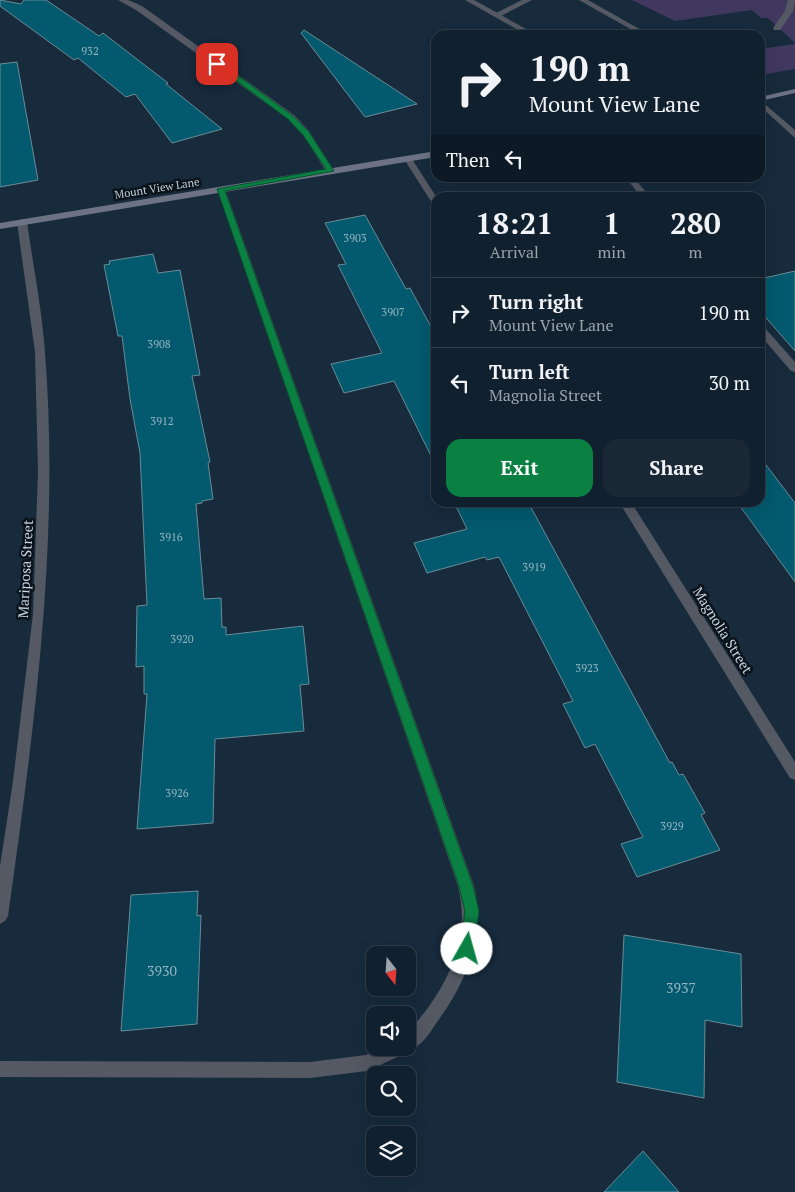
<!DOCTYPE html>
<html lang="en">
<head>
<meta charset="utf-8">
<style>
	:root { --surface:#11202e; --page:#1a2836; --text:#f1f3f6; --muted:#9ca3aa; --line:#303e4a; --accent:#0b8043 }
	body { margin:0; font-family:"PT Serif",serif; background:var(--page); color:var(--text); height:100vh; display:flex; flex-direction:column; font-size:19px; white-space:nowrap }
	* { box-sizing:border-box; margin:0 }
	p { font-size:16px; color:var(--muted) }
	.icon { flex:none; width:28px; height:28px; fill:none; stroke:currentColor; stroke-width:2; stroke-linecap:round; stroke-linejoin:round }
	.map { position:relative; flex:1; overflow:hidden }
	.sheet { position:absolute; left:431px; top:192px; width:334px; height:315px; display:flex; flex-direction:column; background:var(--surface); border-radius:15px; box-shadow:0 5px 20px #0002,0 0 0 1px var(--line) }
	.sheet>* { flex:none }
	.banner { position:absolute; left:431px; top:30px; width:334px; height:152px; border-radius:15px; box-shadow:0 5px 20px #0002,0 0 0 1px var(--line); background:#11202e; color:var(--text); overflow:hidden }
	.needle { width:32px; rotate:163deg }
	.controls { position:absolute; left:366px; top:946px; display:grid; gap:10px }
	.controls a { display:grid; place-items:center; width:50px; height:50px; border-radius:10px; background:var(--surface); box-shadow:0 5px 20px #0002,0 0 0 1px var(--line); font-size:25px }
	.pin { position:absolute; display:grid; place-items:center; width:42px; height:42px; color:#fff; margin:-21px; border-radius:10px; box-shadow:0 2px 8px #0006 }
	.me { position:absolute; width:55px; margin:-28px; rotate:7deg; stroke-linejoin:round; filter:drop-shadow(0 0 4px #0008) }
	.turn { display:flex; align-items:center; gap:18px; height:105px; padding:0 15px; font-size:22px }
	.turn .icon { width:65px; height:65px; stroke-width:2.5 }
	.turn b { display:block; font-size:35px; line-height:42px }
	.then { display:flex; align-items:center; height:48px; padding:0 15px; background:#0003; gap:10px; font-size:19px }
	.eta { display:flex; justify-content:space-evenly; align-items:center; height:85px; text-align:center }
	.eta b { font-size:30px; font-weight:600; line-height:35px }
	.action { display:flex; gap:10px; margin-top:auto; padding:10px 15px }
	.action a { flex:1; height:58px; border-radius:15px; background:var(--accent); color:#fff; font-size:20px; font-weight:600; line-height:58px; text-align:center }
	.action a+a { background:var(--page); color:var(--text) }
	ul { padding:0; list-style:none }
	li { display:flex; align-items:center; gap:15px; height:70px; padding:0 15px; border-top:1px solid var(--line) }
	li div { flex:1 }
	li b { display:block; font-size:19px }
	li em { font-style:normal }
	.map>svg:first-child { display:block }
</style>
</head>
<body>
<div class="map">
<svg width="795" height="1192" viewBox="0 0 795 1192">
	<rect width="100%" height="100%" fill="#172b3d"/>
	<!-- green -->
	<path fill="#41385f" d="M 632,0 L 795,0 L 795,43 L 768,18 L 761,18 L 752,10 L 675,21 Z
		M 795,44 L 795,69 L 760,75 L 760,49 Z"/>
	<!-- building -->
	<path fill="#03596d" stroke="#6a8c97" d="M 0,0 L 21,4 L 24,0 L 46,0 L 99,36 L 103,33 L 168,83 L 166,84 L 222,129 L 172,143 L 135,94 L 126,97 L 78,58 L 74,60 L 0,6 Z
		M 304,30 L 417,104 L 365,117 L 301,33 Z
		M 17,62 L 38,180 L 0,187 L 0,64 Z
		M 365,215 L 406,289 L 410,288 L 436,336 L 436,466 L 394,381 L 344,393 L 331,364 L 382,353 L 338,265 L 346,264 L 325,223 Z
		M 153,254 L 158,273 L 180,270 L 200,375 L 192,376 L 210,462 L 208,463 L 213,499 L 202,501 L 202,503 L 196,504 L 204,599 L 221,598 L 222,627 L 226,627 L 226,635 L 303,626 L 309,684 L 300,685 L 304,731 L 215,739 L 213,823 L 137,829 L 147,694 L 144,694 L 144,666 L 136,667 L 137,606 L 147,605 L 140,453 L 130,399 L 122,336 L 118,336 L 104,265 L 110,264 L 109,261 Z
		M 795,271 L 795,351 L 760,311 L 760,279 Z
		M 760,457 L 795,503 L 795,582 L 737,502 L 760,502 Z
		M 454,502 L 528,502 L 670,763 L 672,762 L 679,775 L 683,774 L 705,813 L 701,815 L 720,850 L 637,877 L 621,844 L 643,837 L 595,744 L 585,748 L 563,704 L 573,701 L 499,557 L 487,560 L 485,557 L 427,573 L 414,543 L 467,529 Z
		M 198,891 L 197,916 L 201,915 L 197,1024 L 121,1031 L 131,895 Z
		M 624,935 L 741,954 L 742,1027 L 705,1020 L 704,1098 L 617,1082 Z
		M 643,1151 L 679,1192 L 604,1192 Z"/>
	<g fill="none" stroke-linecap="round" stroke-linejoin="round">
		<!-- lane -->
		<path fill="#555964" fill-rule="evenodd" d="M 522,0 L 532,0 L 499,17 L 492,15 Z
			M 579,0 L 588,0 L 650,35 L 641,35 Z
			M 788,0 L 795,0 L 793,11 L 780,30 L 774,30 L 773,28 L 785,11 Z
			M 626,178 L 634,178 L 651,198 L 642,198 Z
			M 218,187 L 225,189 L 474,886 C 486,935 466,983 437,1022 C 429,1034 422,1046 408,1051 L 405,1050 L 404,1054 L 367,1071 L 310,1078 L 0,1077 L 0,1061 L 310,1062 L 366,1055 L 381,1048 L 408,1048 C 408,1027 419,1021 430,1005 C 455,969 469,930 458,886 L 217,189 Z
			M 760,326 L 764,327 L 795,362 L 795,372 L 791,371 L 760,335 Z"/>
		<!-- street -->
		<path fill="#555964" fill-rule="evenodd" d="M 118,0 L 128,0 L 142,6 L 294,115 L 309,131 L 334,171 L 333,173 L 327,173 L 303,134 L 288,119 L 136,10 Z
			M 465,0 L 474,0 L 537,35 L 527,35 Z
			M 760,100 L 795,130 L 795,138 L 760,106 Z
			M 405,157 L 412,159 L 437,198 L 436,206 L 432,203 L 404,159 Z
			M 22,219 L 27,222 C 33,265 42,309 45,353 C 60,541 34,730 8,916 L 5,921 L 0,924 L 0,866 L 13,781 L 33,614 L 38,472 L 35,352 L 17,222 Z
			M 619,502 L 631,502 L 795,762 L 795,780 L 790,778 Z"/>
		<!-- secondary -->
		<path fill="#6d7385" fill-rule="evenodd" d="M 795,89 L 795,93 L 760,101 L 760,97 Z
			M 436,151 L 436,157 L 0,229 L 0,223 Z"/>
	</g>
	<!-- route -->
	<path fill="#0b8043" stroke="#07532c" d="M 215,62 L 219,62 L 293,116 L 309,132 L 334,171 L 225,191 L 473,886 L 479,911 L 474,949 L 472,954 L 467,956 L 462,954 L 460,949 L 465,911 L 459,886 L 217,189 L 326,169 L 303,135 L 288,119 L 215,65 Z"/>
	<g text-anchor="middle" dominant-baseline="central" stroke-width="5" stroke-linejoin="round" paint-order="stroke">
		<!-- number labels -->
		<g font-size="11" fill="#97b5c2">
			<text x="90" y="51">932</text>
			<text x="355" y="238">3903</text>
			<text x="393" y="312">3907</text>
			<text x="159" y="344">3908</text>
			<text x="162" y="421">3912</text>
			<text x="171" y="537">3916</text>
			<text x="534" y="567">3919</text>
			<text x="182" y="639">3920</text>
			<text x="587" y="668">3923</text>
			<text x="177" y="793">3926</text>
			<text x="672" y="826">3929</text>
		</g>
		<!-- far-street labels -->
		<g font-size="11" fill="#c8d4df" stroke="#0a131b">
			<text transform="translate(157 188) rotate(-9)">Mount View Lane</text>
		</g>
		<!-- street labels -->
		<g font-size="14" fill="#c8d4df" stroke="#0a131b">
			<text transform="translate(25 569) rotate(-87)">Mariposa Street</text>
			<text transform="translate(723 630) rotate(58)">Magnolia Street</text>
		</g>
		<!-- near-number labels -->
		<g font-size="14" fill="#97b5c2">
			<text x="162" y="970">3930</text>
			<text x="681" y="987">3937</text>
		</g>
	</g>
</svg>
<div class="controls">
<a><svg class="needle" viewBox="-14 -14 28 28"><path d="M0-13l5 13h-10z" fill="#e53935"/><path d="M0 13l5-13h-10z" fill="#9ca3aa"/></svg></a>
<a><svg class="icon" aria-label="sound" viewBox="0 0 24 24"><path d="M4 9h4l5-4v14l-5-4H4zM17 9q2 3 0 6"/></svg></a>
<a><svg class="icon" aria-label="search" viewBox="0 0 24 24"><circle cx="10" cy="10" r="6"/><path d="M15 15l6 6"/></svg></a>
<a><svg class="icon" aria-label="layers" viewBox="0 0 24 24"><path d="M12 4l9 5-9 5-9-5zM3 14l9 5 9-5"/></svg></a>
</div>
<div class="pin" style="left:217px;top:64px;background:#d93025"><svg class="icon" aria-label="arrive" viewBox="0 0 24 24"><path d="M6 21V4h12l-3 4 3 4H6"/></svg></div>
<svg class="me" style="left:467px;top:949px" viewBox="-20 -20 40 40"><circle r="19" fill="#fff"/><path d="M0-13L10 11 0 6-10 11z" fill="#0b8043"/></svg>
<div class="banner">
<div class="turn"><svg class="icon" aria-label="right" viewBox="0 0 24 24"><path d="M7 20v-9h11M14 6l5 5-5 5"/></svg><div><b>190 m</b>Mount View Lane</div></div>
<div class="then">Then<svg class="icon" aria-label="left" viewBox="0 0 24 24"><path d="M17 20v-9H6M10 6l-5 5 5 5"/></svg></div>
</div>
<section class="sheet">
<div class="eta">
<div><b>18:21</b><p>Arrival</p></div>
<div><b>1</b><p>min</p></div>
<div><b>280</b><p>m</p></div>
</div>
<ul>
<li><svg class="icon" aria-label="right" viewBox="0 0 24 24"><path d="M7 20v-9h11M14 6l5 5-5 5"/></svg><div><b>Turn right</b><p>Mount View Lane</p></div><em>190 m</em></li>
<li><svg class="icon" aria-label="left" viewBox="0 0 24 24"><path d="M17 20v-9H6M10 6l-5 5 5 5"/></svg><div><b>Turn left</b><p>Magnolia Street</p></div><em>30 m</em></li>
</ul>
<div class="action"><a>Exit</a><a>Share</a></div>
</section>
</div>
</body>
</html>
